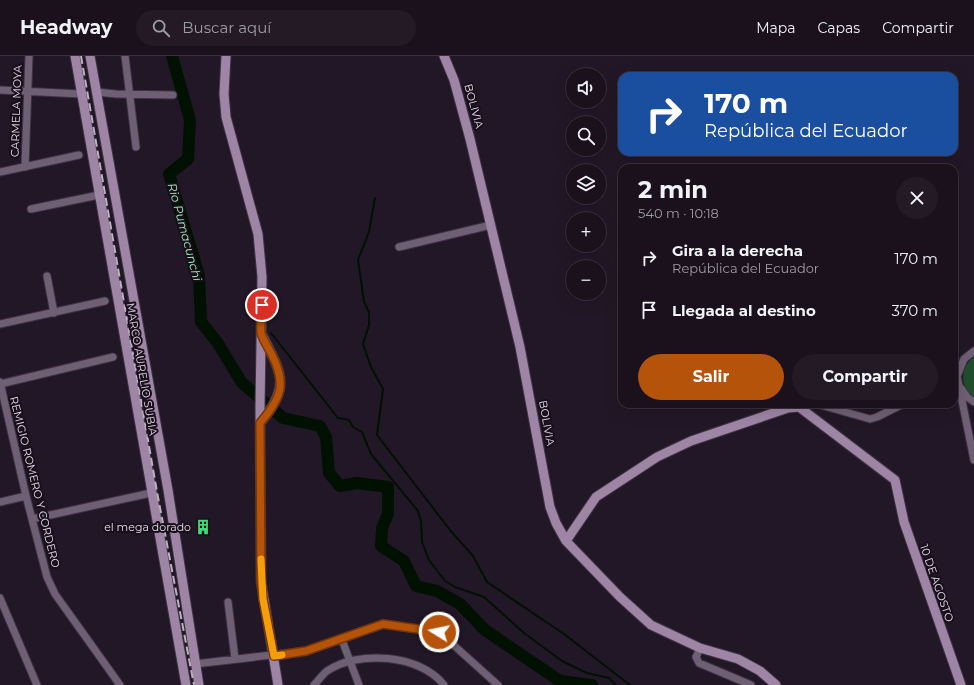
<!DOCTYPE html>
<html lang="es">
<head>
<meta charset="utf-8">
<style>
	:root { --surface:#1a111c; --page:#231a25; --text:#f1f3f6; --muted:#9f9da3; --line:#38313b; --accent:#b45309 }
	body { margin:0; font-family:Montserrat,sans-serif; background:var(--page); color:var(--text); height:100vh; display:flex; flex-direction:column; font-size:15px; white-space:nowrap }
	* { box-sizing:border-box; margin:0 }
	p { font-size:13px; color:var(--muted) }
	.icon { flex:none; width:22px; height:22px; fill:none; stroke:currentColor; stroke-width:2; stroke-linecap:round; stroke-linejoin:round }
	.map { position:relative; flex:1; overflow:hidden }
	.panel { position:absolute; left:618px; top:108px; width:340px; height:244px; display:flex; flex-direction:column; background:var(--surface); border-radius:12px; box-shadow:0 4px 16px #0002,0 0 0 1px var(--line) }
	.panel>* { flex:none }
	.banner { position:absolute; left:618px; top:16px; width:340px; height:84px; border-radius:12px; box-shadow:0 4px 16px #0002,0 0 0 1px var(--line); background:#1a4fa0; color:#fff; overflow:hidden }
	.buttons { position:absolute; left:566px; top:12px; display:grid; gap:8px }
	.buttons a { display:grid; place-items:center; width:40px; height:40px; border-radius:50%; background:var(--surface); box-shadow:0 4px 16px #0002,0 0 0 1px var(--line); font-size:20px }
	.pin { position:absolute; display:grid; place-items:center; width:34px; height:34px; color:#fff; margin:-17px; border:2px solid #fff; border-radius:50%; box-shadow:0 1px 4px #0007 }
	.me { position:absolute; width:44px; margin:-22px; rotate:280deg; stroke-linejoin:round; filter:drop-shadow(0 0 3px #0008) }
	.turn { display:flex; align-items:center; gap:14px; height:84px; padding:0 20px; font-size:18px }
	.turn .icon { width:52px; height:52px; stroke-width:2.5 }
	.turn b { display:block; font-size:28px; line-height:34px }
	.round { display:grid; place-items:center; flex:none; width:42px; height:42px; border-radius:21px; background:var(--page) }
	.headline { display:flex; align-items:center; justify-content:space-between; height:68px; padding:0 20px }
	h1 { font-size:24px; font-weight:700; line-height:30px }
	.cta { display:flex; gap:8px; margin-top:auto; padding:8px 20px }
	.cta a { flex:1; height:46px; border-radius:24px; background:var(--accent); color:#fff; font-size:16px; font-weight:700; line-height:46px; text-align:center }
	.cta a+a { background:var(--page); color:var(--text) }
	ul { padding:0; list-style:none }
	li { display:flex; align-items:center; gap:12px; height:52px; padding:0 20px }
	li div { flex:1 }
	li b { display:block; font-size:15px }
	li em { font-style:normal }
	header { display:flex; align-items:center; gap:24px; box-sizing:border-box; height:56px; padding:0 20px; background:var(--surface); border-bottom:1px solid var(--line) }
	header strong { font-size:19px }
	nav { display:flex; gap:22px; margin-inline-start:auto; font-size:14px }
	.search { width:280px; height:36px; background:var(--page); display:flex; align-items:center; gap:10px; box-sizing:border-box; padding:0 14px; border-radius:22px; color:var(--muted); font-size:15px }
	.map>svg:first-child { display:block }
</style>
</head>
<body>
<header>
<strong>Headway</strong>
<div class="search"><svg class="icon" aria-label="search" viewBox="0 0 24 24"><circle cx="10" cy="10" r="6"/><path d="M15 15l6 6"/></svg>Buscar aquí</div>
<nav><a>Mapa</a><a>Capas</a><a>Compartir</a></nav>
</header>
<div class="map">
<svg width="974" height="629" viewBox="0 0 974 629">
	<rect width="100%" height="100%" fill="#221726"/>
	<!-- green -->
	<path fill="#1f4d2d" d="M 974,301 L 974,341 C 959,331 960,311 974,301 Z"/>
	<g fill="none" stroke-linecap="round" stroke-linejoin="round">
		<!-- stream -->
		<path stroke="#001102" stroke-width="2" d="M 375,142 L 369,176 L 358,204 L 364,246 L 369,256 L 369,269 L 363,288 L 371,311 L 383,333 L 377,379 L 450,474 L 473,500 L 487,526 L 564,578 L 630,629
			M 271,277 L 338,362 L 349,364 L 353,371 L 362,376 L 371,398 L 418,455 L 421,465 L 422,486 L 429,504 L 445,525 L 455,531 L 484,541 L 524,577 L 562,605 L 587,617 L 609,622 L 616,629"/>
		<!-- river -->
		<path stroke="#001102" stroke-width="12" d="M 172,0 L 190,64 L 188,103 L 169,118 L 199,220 L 201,266 L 217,286 L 242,327 L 283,362 L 320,370 L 326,381 L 329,417 L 340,430 L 357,427 L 388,431 L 388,458 L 382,472 L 381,490 L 404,505 L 416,530 L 437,535 L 460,548 L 485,574 L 560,625 L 592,629"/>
		<defs>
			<path id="street" d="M 125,0 L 136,91
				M 0,34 L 81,38
				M 97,36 L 116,38 L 173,39
				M 25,111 L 29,0
				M 0,116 L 79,99
				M 31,153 L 99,139
				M 399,191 L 491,169
				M 47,220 L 54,257
				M 0,268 L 105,245
				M 954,305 L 974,404
				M 958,318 L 964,303 L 974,295
				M 0,326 L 26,440 L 47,521 L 55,538 L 120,629
				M 0,328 L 113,301
				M 961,332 L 967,341 L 974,346
				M 817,348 L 870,363 L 877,361 L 903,348
				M 799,351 L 807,348
				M 0,446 L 26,440
				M 32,463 L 151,437
				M 0,542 L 37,629
				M 228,546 L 235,603
				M 342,584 L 359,629
				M 700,592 L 696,601 L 699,607 L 751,629
				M 195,608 L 306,595 L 383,568 L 439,576 L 498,629
				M 314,629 C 318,625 322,619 327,615 C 358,594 420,598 444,629"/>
			<path id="secondary" d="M 75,0 L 186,629
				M 90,0 L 168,434 L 199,629
				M 226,0 L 224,38 L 226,61 L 258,178 L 262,221 L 260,351 L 261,525 L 278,629
				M 444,0 L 454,24 L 470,83 L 520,291 L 550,451 L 556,467 L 566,485 L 620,541 L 651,569 L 700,592 L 738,603 L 760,615 L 776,629
				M 260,367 C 291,330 282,318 262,279
				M 566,485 L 596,441 L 657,401 L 691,385 L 788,352 L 799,351 L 895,424 L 904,466 L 961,629"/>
		</defs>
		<!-- street casing -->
		<use href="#street" stroke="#3d3341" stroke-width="9"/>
		<!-- secondary casing -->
		<use href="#secondary" stroke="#3d3341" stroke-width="11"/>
		<!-- street -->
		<use href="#street" stroke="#6f5f74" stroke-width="7"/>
		<!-- secondary -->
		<use href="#secondary" stroke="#9e85a6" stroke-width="9"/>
		<!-- rail -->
		<path stroke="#bbb3be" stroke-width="2" stroke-dasharray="8 4" stroke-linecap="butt" d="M 81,0 L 157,436 L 194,629"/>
	</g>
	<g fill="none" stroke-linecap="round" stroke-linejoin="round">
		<defs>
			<path id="route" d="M 262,249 C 262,258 260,269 261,277 C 263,284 268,291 271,297 C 287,328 282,341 260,367 L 261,525 L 263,543 L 274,600 L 306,595 L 383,568 L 439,576"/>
		</defs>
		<!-- route casing -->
		<use href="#route" stroke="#753606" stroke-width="10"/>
		<!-- route -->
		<use href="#route" stroke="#b45309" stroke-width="7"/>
		<!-- slow -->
		<path stroke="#f59e0b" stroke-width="7" d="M 261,503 L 263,543 L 274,600 L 282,599"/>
	</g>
	<!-- icons -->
	<defs>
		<symbol id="building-bare" viewBox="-9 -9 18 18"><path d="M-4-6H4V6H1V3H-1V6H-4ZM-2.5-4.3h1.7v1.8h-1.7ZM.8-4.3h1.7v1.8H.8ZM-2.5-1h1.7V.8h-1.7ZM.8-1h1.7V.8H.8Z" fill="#45d77a" stroke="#190e1c" stroke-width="2.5" paint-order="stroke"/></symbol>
	</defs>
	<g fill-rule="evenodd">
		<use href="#building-bare" x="192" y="460" width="22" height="22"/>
	</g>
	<g text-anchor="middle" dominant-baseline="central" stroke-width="4" stroke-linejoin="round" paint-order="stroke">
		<!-- street labels -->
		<g font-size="11" fill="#e6dfe9" stroke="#190e1c">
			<text transform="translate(474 50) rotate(75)">BOLIVIA</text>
			<text transform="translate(16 55) rotate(-88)">CARMELA MOYA</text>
			<text transform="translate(142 313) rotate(80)">MARCO AURELIO SUBIA</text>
			<text transform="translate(547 367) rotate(80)">BOLIVIA</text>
			<text transform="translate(35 426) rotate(76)">REMIGIO ROMERO Y CORDERO</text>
			<text transform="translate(937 527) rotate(71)">10 DE AGOSTO</text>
		</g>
		<!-- poi labels -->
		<g font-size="11" fill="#e6dfe9" stroke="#190e1c" text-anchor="end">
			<text x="191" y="471">el mega dorado</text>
		</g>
		<!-- water labels -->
		<g font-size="12" font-style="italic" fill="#9dedb1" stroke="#190e1c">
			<text transform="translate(185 176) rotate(75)">Rio Pumacunchi</text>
		</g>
	</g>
</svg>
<div class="buttons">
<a><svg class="icon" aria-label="sound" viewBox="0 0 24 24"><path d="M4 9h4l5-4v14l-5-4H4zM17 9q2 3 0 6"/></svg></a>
<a><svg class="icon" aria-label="search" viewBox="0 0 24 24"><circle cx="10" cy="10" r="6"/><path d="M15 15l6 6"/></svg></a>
<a><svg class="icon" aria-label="layers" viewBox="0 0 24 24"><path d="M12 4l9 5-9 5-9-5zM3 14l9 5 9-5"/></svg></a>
<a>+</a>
<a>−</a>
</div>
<div class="pin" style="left:262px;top:249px;background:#d93025"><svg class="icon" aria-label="arrive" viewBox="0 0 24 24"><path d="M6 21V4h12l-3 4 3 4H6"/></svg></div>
<svg class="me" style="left:439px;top:576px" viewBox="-20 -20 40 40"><circle r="17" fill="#b45309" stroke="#fff" stroke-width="3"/><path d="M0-11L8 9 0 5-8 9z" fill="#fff"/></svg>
<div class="banner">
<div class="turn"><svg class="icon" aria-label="right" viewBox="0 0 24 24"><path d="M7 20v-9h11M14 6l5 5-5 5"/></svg><div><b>170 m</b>República del Ecuador</div></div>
</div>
<section class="panel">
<div class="headline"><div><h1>2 min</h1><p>540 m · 10:18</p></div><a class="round"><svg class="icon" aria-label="close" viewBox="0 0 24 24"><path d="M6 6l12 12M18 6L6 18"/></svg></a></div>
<ul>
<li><svg class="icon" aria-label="right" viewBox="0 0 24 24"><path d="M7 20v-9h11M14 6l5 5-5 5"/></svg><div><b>Gira a la derecha</b><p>República del Ecuador</p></div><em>170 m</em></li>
<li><svg class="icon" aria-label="arrive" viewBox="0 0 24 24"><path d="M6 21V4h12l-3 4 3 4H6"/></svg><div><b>Llegada al destino</b></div><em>370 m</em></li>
</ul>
<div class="cta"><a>Salir</a><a>Compartir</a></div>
</section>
</div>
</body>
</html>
